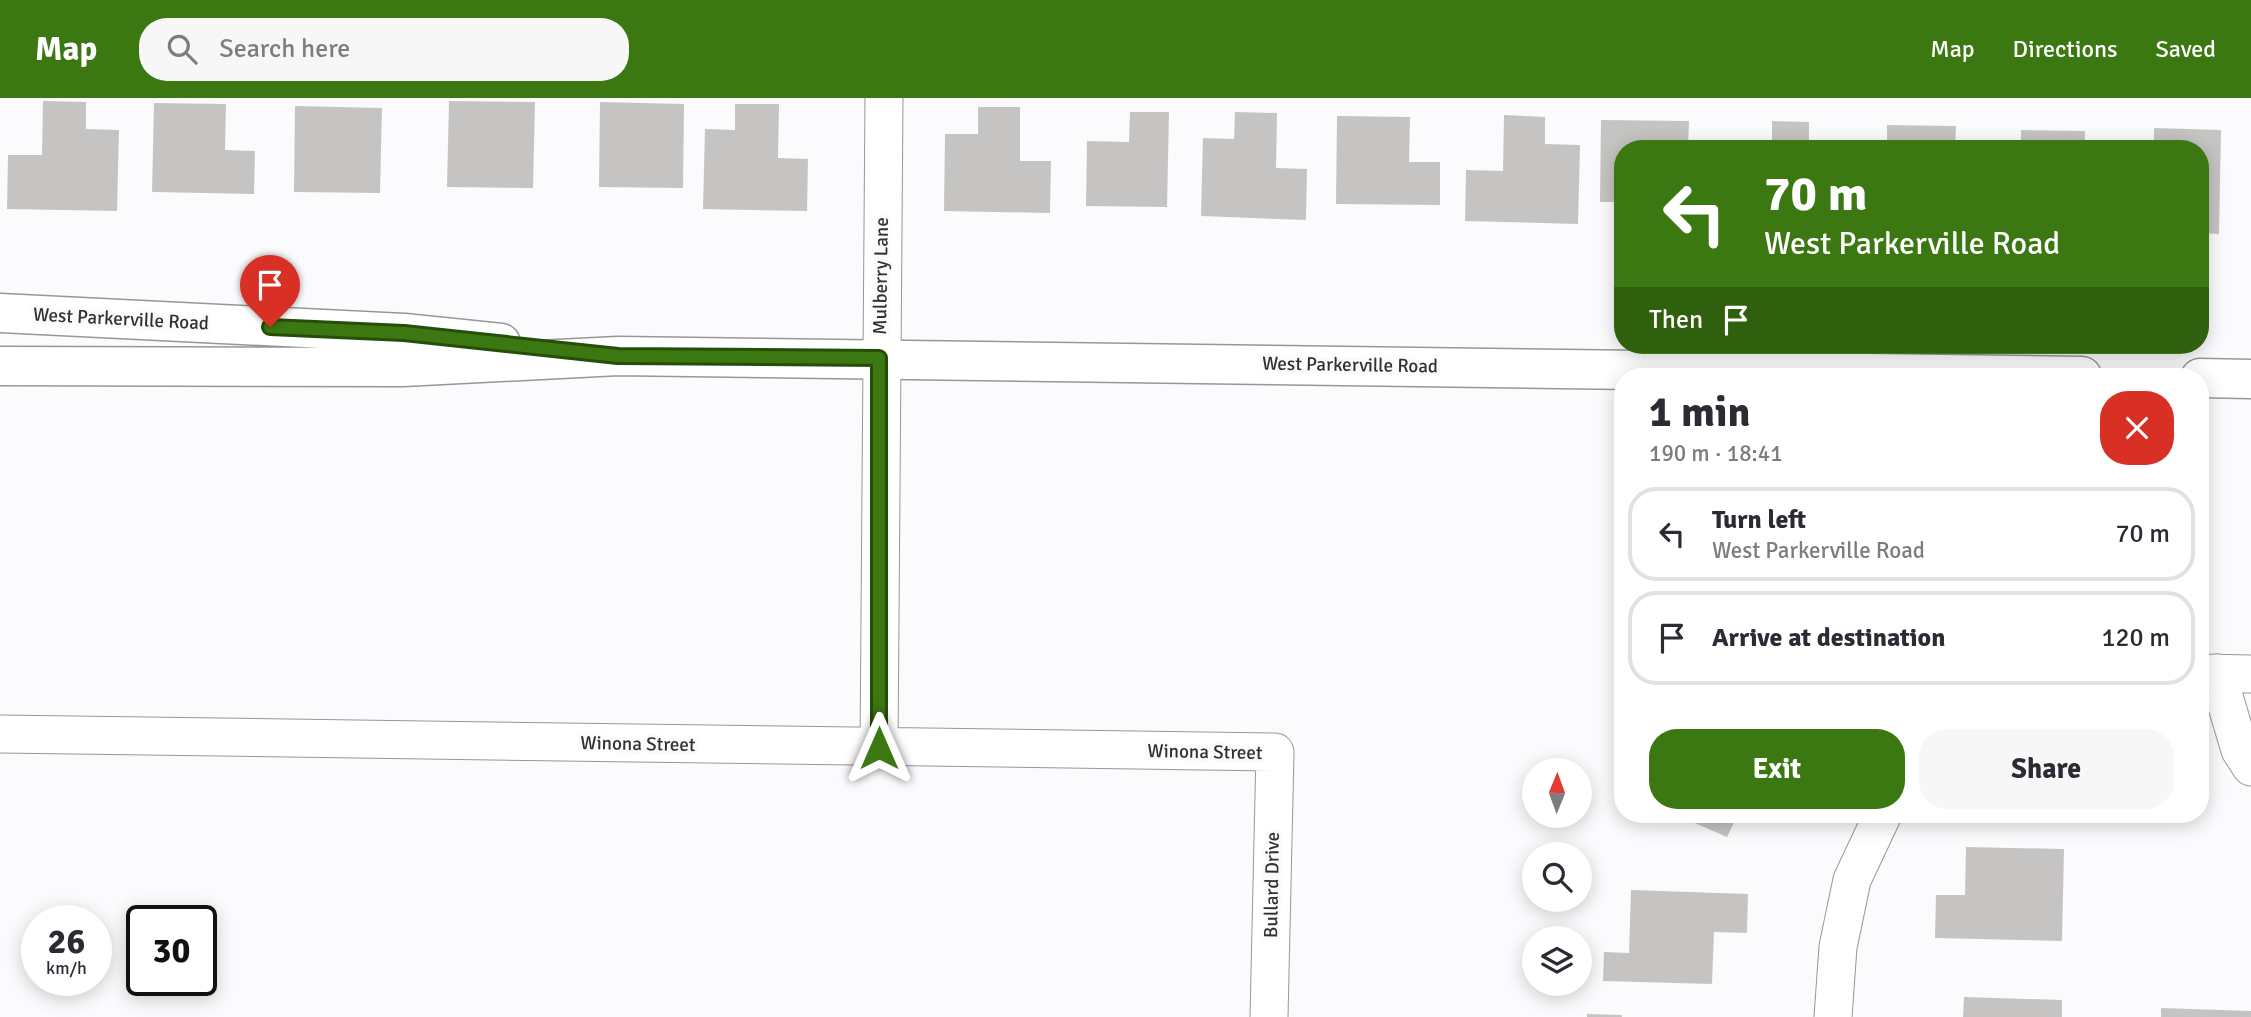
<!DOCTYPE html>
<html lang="en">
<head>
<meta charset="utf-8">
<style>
	:root { --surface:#fff; --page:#f7f7f7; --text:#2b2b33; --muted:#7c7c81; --line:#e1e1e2; --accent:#3b7811 }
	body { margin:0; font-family:Signika,sans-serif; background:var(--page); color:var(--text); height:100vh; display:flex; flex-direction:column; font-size:26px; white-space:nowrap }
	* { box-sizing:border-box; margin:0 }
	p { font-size:23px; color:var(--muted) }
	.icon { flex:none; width:38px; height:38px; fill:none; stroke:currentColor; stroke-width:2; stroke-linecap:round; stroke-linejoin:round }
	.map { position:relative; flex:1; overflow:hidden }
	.drawer { position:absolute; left:1614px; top:270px; width:595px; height:455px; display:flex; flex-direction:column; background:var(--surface); border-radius:28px; box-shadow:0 4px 18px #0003 }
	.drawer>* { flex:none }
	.banner { position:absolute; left:1614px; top:42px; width:595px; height:214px; border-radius:28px; box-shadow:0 4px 18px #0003; background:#3b7811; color:#fff; overflow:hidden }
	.needle { width:46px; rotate:1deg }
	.fabs { position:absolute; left:1522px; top:660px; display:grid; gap:14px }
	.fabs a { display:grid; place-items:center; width:70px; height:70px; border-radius:50%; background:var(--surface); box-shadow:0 4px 18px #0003; font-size:35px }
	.speed { position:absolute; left:21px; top:807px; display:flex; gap:14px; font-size:35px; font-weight:700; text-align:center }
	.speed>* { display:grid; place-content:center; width:91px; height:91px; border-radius:50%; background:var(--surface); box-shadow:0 4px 18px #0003; line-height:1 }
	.speed small { font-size:18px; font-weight:400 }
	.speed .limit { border:4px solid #111; border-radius:10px; background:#fff; color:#111 }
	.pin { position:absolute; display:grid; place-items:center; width:60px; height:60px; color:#fff; margin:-72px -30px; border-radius:50% 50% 50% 0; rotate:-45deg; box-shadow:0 0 7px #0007 }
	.pin .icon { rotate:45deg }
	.me { position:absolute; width:77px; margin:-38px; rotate:0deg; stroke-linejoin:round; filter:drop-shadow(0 0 5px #0008) }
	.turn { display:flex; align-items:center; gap:24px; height:147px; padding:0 35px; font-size:32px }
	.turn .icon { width:91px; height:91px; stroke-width:2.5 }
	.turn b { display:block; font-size:49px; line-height:60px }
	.then { display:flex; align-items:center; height:66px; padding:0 35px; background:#0003; gap:14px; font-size:26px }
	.round { display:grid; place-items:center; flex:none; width:74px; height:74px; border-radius:28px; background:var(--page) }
	.overview { display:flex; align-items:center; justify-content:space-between; height:119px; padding:0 35px }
	h1 { font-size:42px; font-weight:700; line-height:52px }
	.action { display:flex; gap:14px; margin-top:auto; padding:14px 35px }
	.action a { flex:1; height:80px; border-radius:28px; background:var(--accent); color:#fff; font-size:28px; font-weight:700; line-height:80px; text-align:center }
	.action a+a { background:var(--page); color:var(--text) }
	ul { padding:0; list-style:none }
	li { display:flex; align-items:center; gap:21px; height:94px; margin:0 14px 10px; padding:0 21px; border:4px solid var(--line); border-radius:28px }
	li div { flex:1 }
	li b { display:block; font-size:26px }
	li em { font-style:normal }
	header { display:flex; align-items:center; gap:42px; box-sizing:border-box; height:98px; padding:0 35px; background:var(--accent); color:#fff }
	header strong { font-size:33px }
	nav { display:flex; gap:38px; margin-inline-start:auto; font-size:24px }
	.search { width:490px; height:63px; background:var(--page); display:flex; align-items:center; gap:18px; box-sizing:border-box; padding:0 24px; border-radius:28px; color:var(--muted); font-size:26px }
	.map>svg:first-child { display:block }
</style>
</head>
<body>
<header>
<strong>Map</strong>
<div class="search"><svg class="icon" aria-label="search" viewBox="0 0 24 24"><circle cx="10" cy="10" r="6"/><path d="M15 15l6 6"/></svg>Search here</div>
<nav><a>Map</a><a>Directions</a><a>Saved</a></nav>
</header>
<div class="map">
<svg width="2251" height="919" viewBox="0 0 2251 919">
	<rect width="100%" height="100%" fill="#fbfbfd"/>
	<!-- building -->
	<path fill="#c6c4c3" d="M 43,3 L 86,4 L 86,31 L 119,32 L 117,113 L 7,111 L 8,57 L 42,57 Z
		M 449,3 L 535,4 L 533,90 L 447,89 Z
		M 600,4 L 684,6 L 683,90 L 599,89 Z
		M 154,5 L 226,6 L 225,52 L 255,53 L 254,96 L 152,94 Z
		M 735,6 L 779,6 L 778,60 L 808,61 L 807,113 L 703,111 L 705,31 L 735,32 Z
		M 295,8 L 382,10 L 380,95 L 294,94 Z
		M 978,9 L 1020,9 L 1020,63 L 1051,63 L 1050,115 L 944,113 L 945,36 L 978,36 Z
		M 1130,14 L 1169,14 L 1167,109 L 1086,108 L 1087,43 L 1129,44 Z
		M 1235,14 L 1277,15 L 1276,70 L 1307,71 L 1306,122 L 1201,118 L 1203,40 L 1234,41 Z
		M 1504,17 L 1545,19 L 1545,46 L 1580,47 L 1578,126 L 1465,123 L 1466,72 L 1503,73 Z
		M 1337,18 L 1410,19 L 1409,64 L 1440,64 L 1440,107 L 1336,106 Z
		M 1601,22 L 1689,23 L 1688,51 L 1622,51 L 1622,104 L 1600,104 Z
		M 1772,23 L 1809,24 L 1809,51 L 1772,51 Z
		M 1887,27 L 1956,28 L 1955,51 L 1887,51 Z
		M 2154,30 L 2221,32 L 2219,136 L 2200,135 L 2200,51 L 2154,51 Z
		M 2021,32 L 2085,33 L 2085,51 L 2021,51 Z
		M 1674,716 L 1738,716 L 1727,739 Z
		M 1749,716 L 1772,716 L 1768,724 Z
		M 1966,749 L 2064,751 L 2062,843 L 1935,840 L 1936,797 L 1965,797 Z
		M 1631,792 L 1748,796 L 1747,835 L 1714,834 L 1712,886 L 1603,883 L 1604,854 L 1629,855 Z
		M 1964,899 L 2062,902 L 2062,919 L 1963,919 Z
		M 2161,910 L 2251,913 L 2251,919 L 2161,919 Z
		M 1587,916 L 1622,917 L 1622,919 L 1587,919 Z"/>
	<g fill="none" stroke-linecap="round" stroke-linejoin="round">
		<defs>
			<path id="minor" d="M 2200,575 L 2251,576
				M 2217,575 L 2240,652 L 2251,669
				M 0,636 L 1275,654 L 1269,919
				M 879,650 L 884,0
				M 1833,919 L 1838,849 L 1852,782 L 1883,716"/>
			<path id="major" d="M 0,215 L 404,235 L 501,245
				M 0,268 L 403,269 L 618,258 L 2082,278
				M 2200,280 L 2251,281"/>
		</defs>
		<!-- minor casing -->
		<use href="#minor" stroke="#979799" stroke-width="39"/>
		<!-- major casing -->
		<use href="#major" stroke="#979799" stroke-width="41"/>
		<!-- minor -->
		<use href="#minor" stroke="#fff" stroke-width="37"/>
		<!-- major -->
		<use href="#major" stroke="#fff" stroke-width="38"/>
	</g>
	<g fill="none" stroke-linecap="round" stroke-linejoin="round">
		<defs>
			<path id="route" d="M 270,229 L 404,235 L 618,258 L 879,260 L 879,650"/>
		</defs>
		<!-- route casing -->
		<use href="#route" stroke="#264e0b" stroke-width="18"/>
		<!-- route -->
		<use href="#route" stroke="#3b7811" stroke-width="12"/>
	</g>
	<g text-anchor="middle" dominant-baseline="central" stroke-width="7" stroke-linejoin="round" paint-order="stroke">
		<!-- street labels -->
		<g font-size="19" fill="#313132" stroke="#fbfbfd">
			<text transform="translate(881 178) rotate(-89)">Mulberry Lane</text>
			<text transform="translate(121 221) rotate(3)">West Parkerville Road</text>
			<text transform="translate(1350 267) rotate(1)">West Parkerville Road</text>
			<text transform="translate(638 646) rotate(1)">Winona Street</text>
			<text transform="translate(1205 654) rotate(1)">Winona Street</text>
			<text transform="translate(1272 787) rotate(-89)">Bullard Drive</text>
		</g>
	</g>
</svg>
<div class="fabs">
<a><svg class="needle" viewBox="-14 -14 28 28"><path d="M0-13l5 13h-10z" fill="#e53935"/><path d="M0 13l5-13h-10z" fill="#7c7c81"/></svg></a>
<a><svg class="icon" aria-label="search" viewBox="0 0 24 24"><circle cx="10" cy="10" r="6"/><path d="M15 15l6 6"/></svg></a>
<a><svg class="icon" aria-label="layers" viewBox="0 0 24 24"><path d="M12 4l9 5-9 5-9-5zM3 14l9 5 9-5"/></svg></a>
</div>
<div class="speed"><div>26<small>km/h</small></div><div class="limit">30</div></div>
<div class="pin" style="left:270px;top:229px;background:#d93025"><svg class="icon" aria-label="arrive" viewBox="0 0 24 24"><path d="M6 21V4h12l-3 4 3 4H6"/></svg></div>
<svg class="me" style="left:879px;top:650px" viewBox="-20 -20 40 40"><path d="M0-17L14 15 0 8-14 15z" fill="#3b7811" stroke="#fff" stroke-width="4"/></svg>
<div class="banner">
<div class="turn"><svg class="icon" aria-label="left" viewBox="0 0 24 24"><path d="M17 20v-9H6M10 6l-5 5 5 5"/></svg><div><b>70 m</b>West Parkerville Road</div></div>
<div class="then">Then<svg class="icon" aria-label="arrive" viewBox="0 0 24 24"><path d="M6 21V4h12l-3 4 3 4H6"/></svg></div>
</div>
<section class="drawer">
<div class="overview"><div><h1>1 min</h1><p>190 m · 18:41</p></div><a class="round" style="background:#d93025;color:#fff"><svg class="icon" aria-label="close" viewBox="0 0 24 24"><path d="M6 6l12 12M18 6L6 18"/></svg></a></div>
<ul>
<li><svg class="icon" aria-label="left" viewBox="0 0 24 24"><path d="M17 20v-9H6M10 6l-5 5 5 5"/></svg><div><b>Turn left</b><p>West Parkerville Road</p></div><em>70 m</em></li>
<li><svg class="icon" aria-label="arrive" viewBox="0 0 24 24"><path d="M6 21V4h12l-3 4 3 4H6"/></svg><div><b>Arrive at destination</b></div><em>120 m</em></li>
</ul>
<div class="action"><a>Exit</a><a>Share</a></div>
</section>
</div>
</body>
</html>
